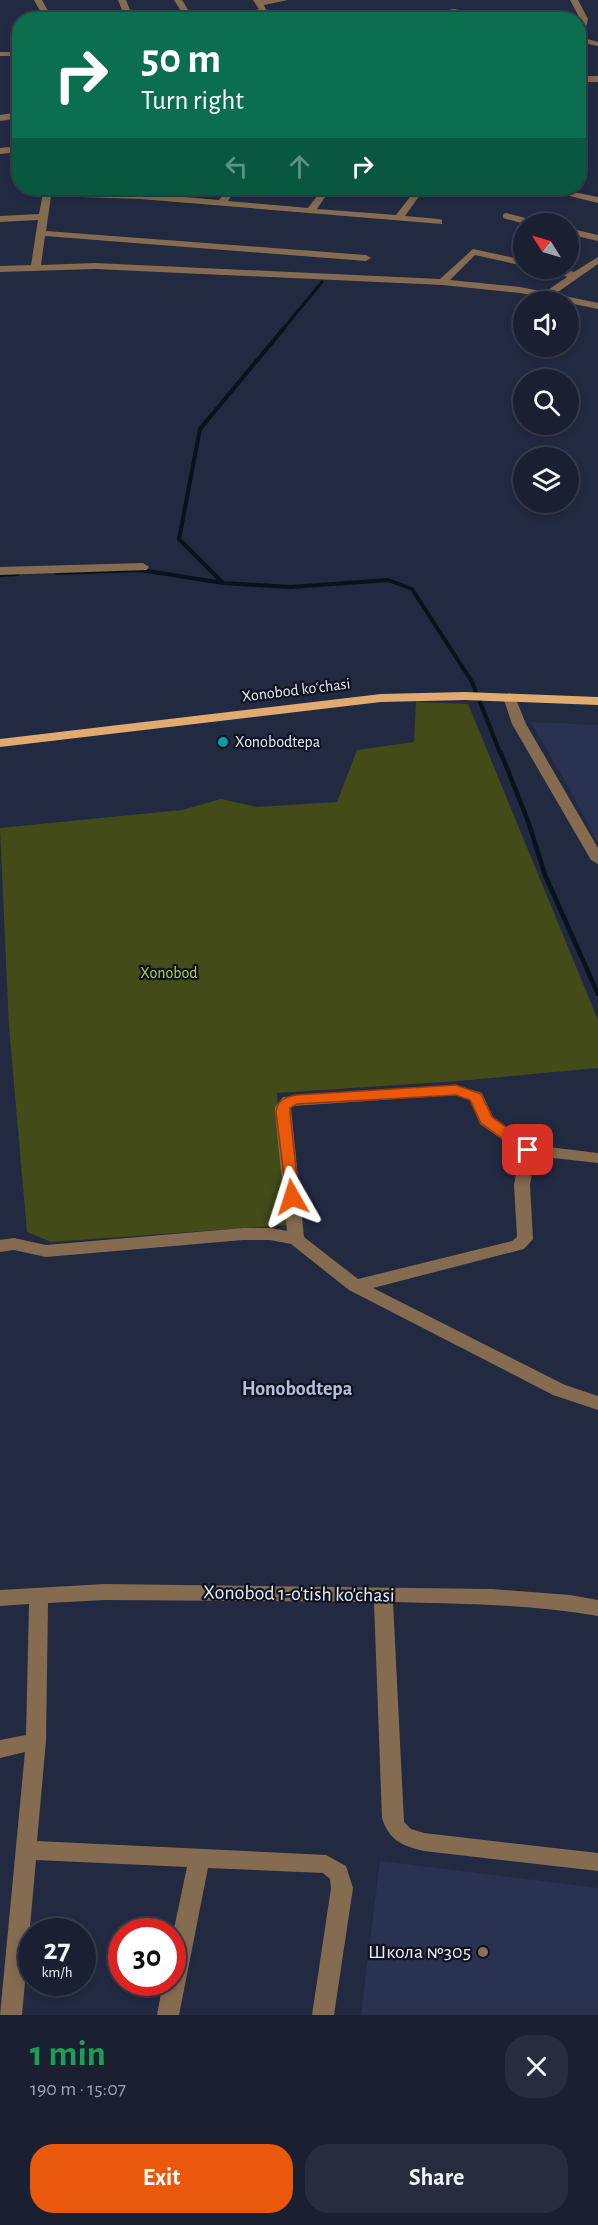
<!DOCTYPE html>
<html lang="en">
<head>
<meta charset="utf-8">
<style>
	:root { --surface:#1a2032; --page:#272d3e; --text:#f1f3f6; --muted:#9fa3ac; --line:#383e4d; --accent:#ea580c }
	body { margin:0; font-family:"Alegreya Sans",sans-serif; background:var(--page); color:var(--text); height:100vh; display:flex; flex-direction:column; font-size:22px; white-space:nowrap }
	* { box-sizing:border-box; margin:0 }
	p { font-size:20px; color:var(--muted) }
	.icon { flex:none; width:33px; height:33px; fill:none; stroke:currentColor; stroke-width:2; stroke-linecap:round; stroke-linejoin:round }
	.map { position:relative; height:2015px; overflow:hidden }
	.panel { display:flex; flex-direction:column; background:var(--surface); flex:1 }
	.panel>* { flex:none }
	.top-card { position:absolute; left:12px; top:12px; width:574px; height:183px; border-radius:24px; box-shadow:0 3px 9px #0003,0 0 0 2px var(--line); background:#0b6e4f; color:#fff; overflow:hidden }
	.needle { width:39px; rotate:307deg }
	.controls { position:absolute; left:513px; top:213px; display:grid; gap:12px }
	.controls a { display:grid; place-items:center; width:66px; height:66px; border-radius:50%; background:var(--surface); box-shadow:0 3px 9px #0003,0 0 0 2px var(--line); font-size:30px }
	.speed { position:absolute; left:18px; top:1918px; display:flex; gap:12px; font-size:30px; font-weight:700; text-align:center }
	.speed>* { display:grid; place-content:center; width:78px; height:78px; border-radius:50%; background:var(--surface); box-shadow:0 3px 9px #0003,0 0 0 2px var(--line); line-height:1 }
	.speed small { font-size:15px; font-weight:400 }
	.speed .limit { border:9px solid #d22; background:#fff; color:#111 }
	.pin { position:absolute; display:grid; place-items:center; width:51px; height:51px; color:#fff; margin:-26px; border-radius:12px; box-shadow:0 3px 9px #0006 }
	.me { position:absolute; width:66px; margin:-33px; rotate:354deg; stroke-linejoin:round; filter:drop-shadow(0 0 4px #0008) }
	.turn { display:flex; align-items:center; gap:21px; height:126px; padding:0 30px; font-size:27px }
	.turn .icon { width:78px; height:78px; stroke-width:2.5 }
	.turn b { display:block; font-size:42px; line-height:51px }
	.lanes { display:flex; align-items:center; height:57px; padding:0 30px; background:#0003; justify-content:center; gap:30px; direction:ltr }
	.lanes .off { opacity:.35 }
	.round { display:grid; place-items:center; flex:none; width:63px; height:63px; border-radius:24px; background:var(--page) }
	.head { display:flex; align-items:center; justify-content:space-between; height:102px; padding:0 30px }
	h1 { font-size:36px; font-weight:700; line-height:45px; color:#1e9e55 }
	.cta { display:flex; gap:12px; margin-top:auto; padding:12px 30px }
	.cta a { flex:1; height:69px; border-radius:24px; background:var(--accent); color:#fff; font-size:24px; font-weight:700; line-height:69px; text-align:center }
	.cta a+a { background:var(--page); color:var(--text) }
	.map>svg:first-child { display:block }
</style>
</head>
<body>
<div class="map">
<svg width="598" height="2015" viewBox="0 0 598 2015">
	<rect width="100%" height="100%" fill="#222a42"/>
	<!-- built -->
	<path fill="#293251" d="M 531,722 L 598,725 L 598,843 L 569,788 Z
		M 380,1861 L 598,1888 L 598,2015 L 361,2015 Z"/>
	<!-- green -->
	<path fill="#434b19" d="M 416,702 L 468,704 L 598,1020 L 598,1068 L 458,1081 L 277,1093 L 289,1225 L 51,1242 L 27,1232 L 9,1027 L 0,828 L 182,810 L 221,799 L 257,807 L 337,802 L 357,750 L 414,742 Z"/>
	<g fill="none" stroke-linecap="round" stroke-linejoin="round">
		<!-- stream-far2 -->
		<path stroke="#061319" stroke-width="3" d="M 283,329 L 322,282"/>
		<!-- stream-far1 -->
		<path stroke="#061319" stroke-width="4" d="M 284,328 L 200,429 L 179,539 L 223,583 L 291,587 L 388,580 L 412,589 L 472,682 L 501,755
			M 57,573 L 141,570 L 223,583
			M 0,575 L 18,574"/>
		<!-- stream -->
		<path stroke="#061319" stroke-width="4.5" d="M 501,753 L 528,821 L 545,875 L 598,994"/>
		<!-- minor -->
		<path fill="#856b50" fill-rule="evenodd" d="M 34,0 L 42,0 L 49,13 L 60,20 C 44,20 41,13 34,0 Z
			M 118,0 L 126,0 L 134,20 L 126,20 Z
			M 174,0 L 182,0 L 192,16 C 213,17 240,18 259,9 L 253,0 L 288,0 L 264,5 L 267,12 L 238,20 L 139,20 L 183,14 Z
			M 570,0 L 578,0 L 588,19 L 583,38 L 598,42 L 598,46 L 579,42 L 580,19 Z
			M 454,9 L 513,20 L 491,20 L 454,13 L 406,20 L 379,20 Z
			M 0,52 L 20,52 L 20,56 L 0,56 Z
			M 579,76 L 598,76 L 598,82 L 579,82 Z
			M 20,112 L 20,118 L 0,121 L 0,115 Z
			M 20,146 L 20,152 L 0,154 L 0,148 Z
			M 44,188 L 52,188 L 52,190 L 140,193 L 219,200 L 228,188 L 236,188 L 228,201 L 308,208 L 323,188 L 331,188 L 317,209 L 396,215 L 417,188 L 425,188 L 405,216 L 439,219 L 442,220 L 442,224 L 140,199 L 51,196 L 46,231 L 366,255 L 371,258 L 366,261 L 45,236 L 41,265 L 95,263 L 440,279 L 473,249 L 524,260 L 524,266 L 475,255 L 450,280 L 520,287 L 545,292 L 567,277 L 541,268 L 559,268 L 574,272 L 598,257 L 598,264 L 555,294 L 598,303 L 598,309 L 520,293 L 442,285 L 95,269 L 0,272 L 0,266 L 31,265 L 38,220 L 0,222 L 0,216 L 39,214 Z
			M 498,188 L 523,188 L 535,191 C 527,196 506,193 498,188 Z
			M 537,188 L 553,188 L 598,197 L 598,203 Z
			M 506,213 L 541,222 L 542,224 L 525,224 L 503,218 L 503,214 Z
			M 568,228 L 598,235 L 598,241 L 568,234 Z
			M 143,563 L 149,567 L 147,570 L 0,575 L 0,567 Z
			M 509,693 L 515,697 L 526,724 L 598,848 L 598,864 L 591,860 L 512,724 L 503,697 Z
			M 456,1085 L 482,1093 L 493,1117 L 532,1145 L 598,1153 L 598,1163 L 535,1156 L 530,1185 L 533,1239 L 524,1249 L 373,1288 L 565,1385 L 598,1396 L 598,1410 L 553,1395 L 349,1290 L 291,1244 L 270,1240 L 243,1240 L 46,1257 L 14,1250 L 0,1252 L 0,1240 L 14,1238 L 46,1245 L 243,1228 L 270,1228 L 287,1231 L 275,1112 L 275,1107 L 283,1097 ZM 455,1095 L 470,1100 L 480,1124 L 520,1152 L 514,1185 L 517,1237 L 512,1241 L 358,1279 L 304,1237 L 291,1108 L 293,1106 Z
			M 105,1584 L 492,1589 L 570,1595 L 598,1600 L 598,1616 C 531,1604 461,1604 393,1602 L 404,1822 L 411,1829 L 424,1833 L 598,1853 L 598,1871 L 424,1851 C 402,1846 389,1840 382,1818 L 374,1602 L 105,1600 L 48,1603 L 46,1741 L 37,1841 L 326,1855 L 346,1866 L 353,1888 L 334,2015 L 312,2015 L 331,1888 L 330,1879 L 323,1873 L 208,1868 L 179,2015 L 157,2015 L 163,1983 L 172,1983 L 172,1938 L 187,1867 L 36,1860 L 22,2015 L 0,2015 L 25,1752 L 0,1758 L 0,1740 L 26,1735 L 29,1604 L 0,1606 L 0,1590 Z"/>
		<!-- major -->
		<path fill="#e0aa70" fill-rule="evenodd" d="M 465,692 L 598,697 L 598,705 L 465,700 L 381,702 L 0,747 L 0,739 L 381,694 Z"/>
	</g>
	<!-- route -->
	<path fill="#ea580c" stroke="#983908" stroke-width="1.5" d="M 456,1085 L 481,1094 L 492,1117 L 533,1146 L 535,1150 L 533,1153 L 522,1153 L 481,1123 L 470,1100 L 456,1095 L 297,1104 L 290,1108 L 290,1112 L 299,1197 L 292,1202 L 287,1200 L 276,1112 C 277,1100 286,1097 296,1095 Z"/>
	<!-- markers -->
	<circle fill="#0f9aa8" stroke="#0f131e" stroke-width="2" cx="223" cy="742" r="6"/>
	<circle fill="#8d6e63" stroke="#0f131e" stroke-width="2" cx="483" cy="1952" r="6"/>
	<g text-anchor="middle" dominant-baseline="central" stroke-width="4.5" stroke-linejoin="round" paint-order="stroke">
		<!-- street labels -->
		<g font-size="16" fill="#e7edfd" stroke="#0f131e">
			<text transform="translate(296 690) rotate(-7)">Xonobod koʻchasi</text>
		</g>
		<!-- poi labels -->
		<g font-size="16" fill="#e7edfd" stroke="#0f131e" text-anchor="start">
			<text x="235" y="742">Xonobodtepa</text>
		</g>
		<!-- park labels -->
		<g font-size="16" fill="#b8cd57" stroke="#0f131e">
			<text x="169" y="973">Xonobod</text>
		</g>
		<!-- quarter labels -->
		<g font-size="20" font-weight="bold" fill="#b4bfde" stroke="#0f131e">
			<text x="297" y="1389">Honobodtepa</text>
		</g>
		<!-- near-street labels -->
		<g font-size="20" fill="#e7edfd" stroke="#0f131e">
			<text transform="translate(299 1594) rotate(1)">Xonobod 1-o'tish ko'chasi</text>
		</g>
		<!-- near-poi labels -->
		<g font-size="20" fill="#e7edfd" stroke="#0f131e" text-anchor="end">
			<text x="471" y="1952">Школа №305</text>
		</g>
	</g>
</svg>
<div class="controls">
<a><svg class="needle" viewBox="-14 -14 28 28"><path d="M0-13l5 13h-10z" fill="#e53935"/><path d="M0 13l5-13h-10z" fill="#9fa3ac"/></svg></a>
<a><svg class="icon" aria-label="sound" viewBox="0 0 24 24"><path d="M4 9h4l5-4v14l-5-4H4zM17 9q2 3 0 6"/></svg></a>
<a><svg class="icon" aria-label="search" viewBox="0 0 24 24"><circle cx="10" cy="10" r="6"/><path d="M15 15l6 6"/></svg></a>
<a><svg class="icon" aria-label="layers" viewBox="0 0 24 24"><path d="M12 4l9 5-9 5-9-5zM3 14l9 5 9-5"/></svg></a>
</div>
<div class="speed"><div>27<small>km/h</small></div><div class="limit">30</div></div>
<div class="pin" style="left:528px;top:1150px;background:#d93025"><svg class="icon" aria-label="arrive" viewBox="0 0 24 24"><path d="M6 21V4h12l-3 4 3 4H6"/></svg></div>
<svg class="me" style="left:292px;top:1197px" viewBox="-20 -20 40 40"><path d="M0-17L14 15 0 8-14 15z" fill="#ea580c" stroke="#fff" stroke-width="4"/></svg>
<div class="top-card">
<div class="turn"><svg class="icon" aria-label="right" viewBox="0 0 24 24"><path d="M7 20v-9h11M14 6l5 5-5 5"/></svg><div><b>50 m</b>Turn right</div></div>
<div class="lanes"><svg class="icon off" aria-label="left" viewBox="0 0 24 24"><path d="M17 20v-9H6M10 6l-5 5 5 5"/></svg><svg class="icon off" aria-label="ahead" viewBox="0 0 24 24"><path d="M12 20V5M6 11l6-6 6 6"/></svg><svg class="icon" aria-label="right" viewBox="0 0 24 24"><path d="M7 20v-9h11M14 6l5 5-5 5"/></svg></div>
</div>
</div>
<section class="panel">
<div class="head"><div><h1>1 min</h1><p>190 m · 15:07</p></div><a class="round"><svg class="icon" aria-label="close" viewBox="0 0 24 24"><path d="M6 6l12 12M18 6L6 18"/></svg></a></div>
<div class="cta"><a>Exit</a><a>Share</a></div>
</section>
</body>
</html>
